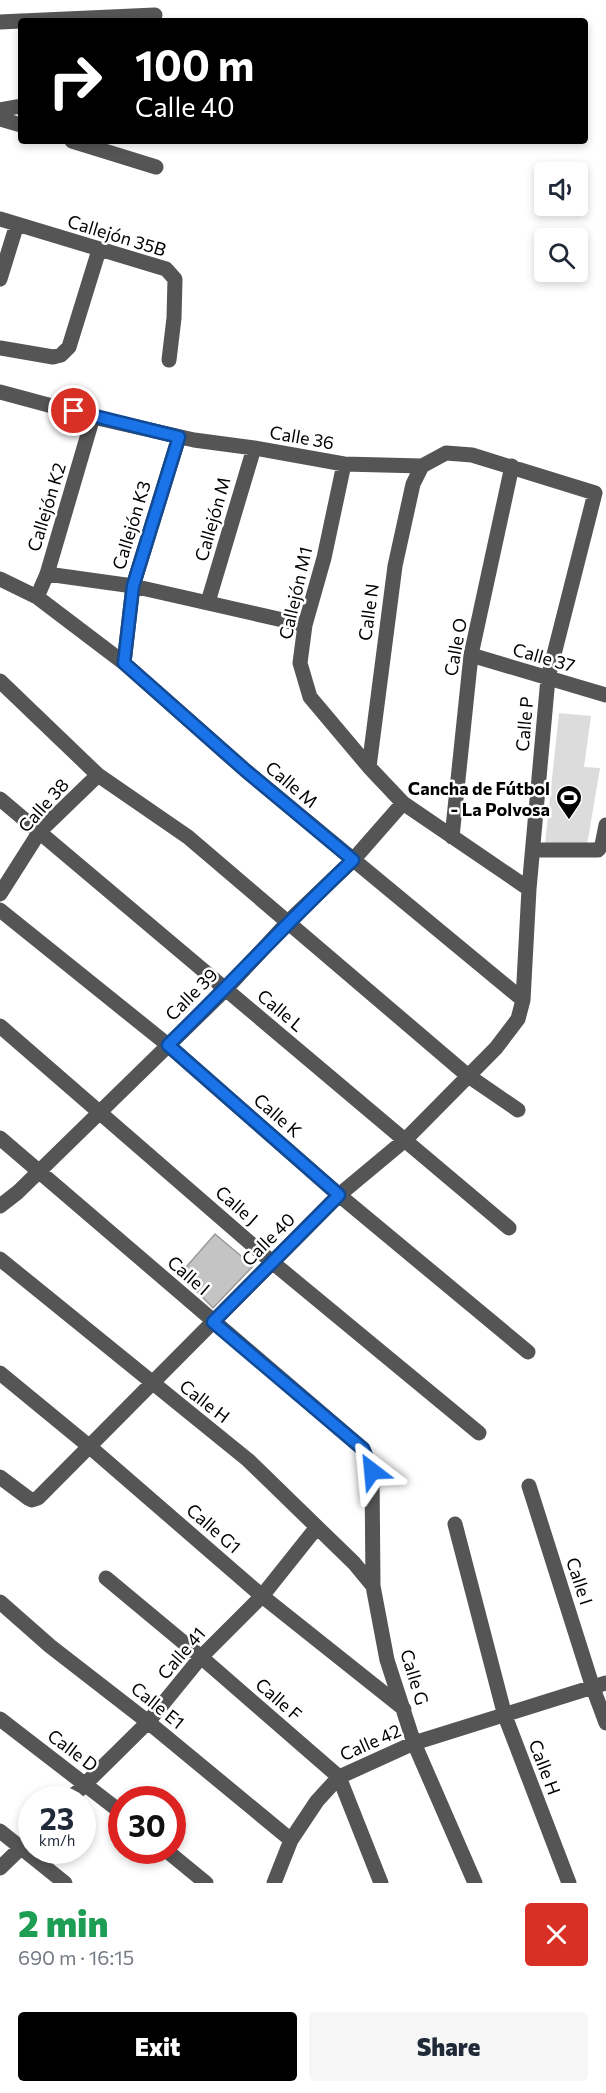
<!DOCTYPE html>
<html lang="en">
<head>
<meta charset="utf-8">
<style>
	:root { --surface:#fff; --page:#f6f6f7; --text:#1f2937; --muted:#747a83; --accent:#000 }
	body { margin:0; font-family:Commissioner,sans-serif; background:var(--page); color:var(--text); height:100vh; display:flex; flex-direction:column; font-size:22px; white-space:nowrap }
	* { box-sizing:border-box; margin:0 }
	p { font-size:20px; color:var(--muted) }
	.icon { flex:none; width:33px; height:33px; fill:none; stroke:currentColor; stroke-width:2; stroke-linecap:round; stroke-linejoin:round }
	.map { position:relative; height:1883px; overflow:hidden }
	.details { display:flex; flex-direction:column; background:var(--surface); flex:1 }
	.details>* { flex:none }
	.top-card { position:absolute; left:18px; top:18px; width:570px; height:126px; border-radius:6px; box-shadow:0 3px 9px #0003; background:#000; color:#fff; overflow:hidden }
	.controls { position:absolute; left:534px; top:162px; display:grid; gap:12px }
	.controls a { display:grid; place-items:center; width:54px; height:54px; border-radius:6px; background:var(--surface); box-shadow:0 3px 9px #0003; font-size:30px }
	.speed { position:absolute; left:18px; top:1786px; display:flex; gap:12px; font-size:30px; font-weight:700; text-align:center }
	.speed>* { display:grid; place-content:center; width:78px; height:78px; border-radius:50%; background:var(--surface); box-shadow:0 3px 9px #0003; line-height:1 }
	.speed small { font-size:15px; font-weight:400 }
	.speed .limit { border:9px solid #d22; background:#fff; color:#111 }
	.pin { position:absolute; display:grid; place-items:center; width:51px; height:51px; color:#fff; margin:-26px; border:3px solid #fff; border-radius:50%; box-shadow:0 2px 6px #0007 }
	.me { position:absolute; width:66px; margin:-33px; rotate:331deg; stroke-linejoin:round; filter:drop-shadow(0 0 4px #0008) }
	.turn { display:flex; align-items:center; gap:21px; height:126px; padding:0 18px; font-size:27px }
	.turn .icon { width:78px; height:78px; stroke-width:2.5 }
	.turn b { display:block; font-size:42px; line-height:51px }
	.round { display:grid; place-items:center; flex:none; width:63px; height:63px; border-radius:6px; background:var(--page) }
	.headline { display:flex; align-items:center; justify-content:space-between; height:102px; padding:0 18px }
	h1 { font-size:36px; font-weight:800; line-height:45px; color:#1e9e55 }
	.action { display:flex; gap:12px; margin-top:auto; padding:12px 18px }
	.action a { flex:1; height:69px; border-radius:6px; background:var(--accent); color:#fff; font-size:24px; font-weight:800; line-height:69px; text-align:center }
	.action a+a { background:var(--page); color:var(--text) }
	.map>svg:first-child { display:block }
</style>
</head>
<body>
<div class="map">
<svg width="606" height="1883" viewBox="0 0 606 1883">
	<rect width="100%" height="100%" fill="#fff"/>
	<!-- green -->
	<path fill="#dcdcdc" d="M 559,713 L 591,716 L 584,767 L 600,768 L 587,845 L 545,844 Z"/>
	<!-- building -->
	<path fill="#c4c4c4" stroke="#999" stroke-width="1.5" d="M 215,1234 L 253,1266 L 213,1308 L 180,1274 Z"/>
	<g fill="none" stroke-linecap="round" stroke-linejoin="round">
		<!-- minor -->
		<path stroke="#555" stroke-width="15" d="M 22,21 L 155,15
			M 0,22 L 21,21
			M 0,110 L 21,106
			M 0,119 L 21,125
			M 72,141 L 156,167
			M 0,219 L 166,269 L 175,279 L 174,318 L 169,360
			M 0,279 L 17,224
			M 0,348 L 53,357 L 61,355 L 69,347 L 99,250
			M 0,392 L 93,417 L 194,440 L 254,448 L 344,464 L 422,466 L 446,453 L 472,455 L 595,493 L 548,678 L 529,889 L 523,1000 L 518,1019 L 496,1048 L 405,1140 L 339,1195 L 38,1498 L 32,1500 L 28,1498 L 0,1477
			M 344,464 L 324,558 L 305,625 L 300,663 L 310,697 L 369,767 L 403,803 L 529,889
			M 47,574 L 93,417
			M 0,579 L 37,597 L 47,574 L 133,586 L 305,625
			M 37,597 L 124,663 L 245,770 L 523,1000
			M 208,602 L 254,448
			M 471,655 L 606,695
			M 124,663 L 133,586 L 179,437
			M 0,681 L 98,775 L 188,837 L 467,1075 L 518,1110
			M 369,767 L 395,566 L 413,484 L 422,466
			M 0,799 L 509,1228
			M 452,837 L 471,655 L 512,466
			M 533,850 L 598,850 L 602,845 L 606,825
			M 0,894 L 40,831 L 98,775
			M 0,910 L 168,1045 L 339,1195 L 528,1352
			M 0,1026 L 272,1262 L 479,1433
			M 0,1138 L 363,1449 L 372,1471 L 373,1586 L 387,1660 L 414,1743 L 475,1883
			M 0,1206 L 18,1192 L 226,989 L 288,922 L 353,860 L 403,803
			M 0,1259 L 248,1460 L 354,1563 L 373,1586
			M 0,1373 L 90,1447 L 262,1596 L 404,1709
			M 529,1486 L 593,1688 L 606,1723
			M 455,1524 L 505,1716 L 569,1883
			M 106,1578 L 201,1657 L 339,1777 L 381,1883
			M 0,1602 L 50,1646 L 148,1722 L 291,1840
			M 0,1719 L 122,1813
			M 69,1800 L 148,1722 L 201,1657 L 262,1596 L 317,1527
			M 0,1831 L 65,1883
			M 167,1851 L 206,1883
			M 0,1868 L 32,1837
			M 274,1883 L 291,1840 L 317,1801 L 339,1777 L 414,1743 L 606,1683"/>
	</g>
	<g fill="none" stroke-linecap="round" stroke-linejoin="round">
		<defs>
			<path id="route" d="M 74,411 L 179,437 L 133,586 L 124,663 L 245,770 L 353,860 C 289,920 231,984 168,1045 L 339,1195 L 213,1322 L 363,1449 L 372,1471"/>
		</defs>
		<!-- route casing -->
		<use href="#route" stroke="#114b97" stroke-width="15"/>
		<!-- route -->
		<use href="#route" stroke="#1a73e8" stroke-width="10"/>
	</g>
	<!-- icons -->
	<defs>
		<symbol id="stadium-pin" viewBox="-11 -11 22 30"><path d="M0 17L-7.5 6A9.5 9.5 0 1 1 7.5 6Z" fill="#000" stroke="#fff"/><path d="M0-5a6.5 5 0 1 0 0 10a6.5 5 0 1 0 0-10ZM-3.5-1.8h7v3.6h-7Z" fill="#fff"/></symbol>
	</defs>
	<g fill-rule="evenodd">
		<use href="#stadium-pin" x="554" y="783" width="30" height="40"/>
	</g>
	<g text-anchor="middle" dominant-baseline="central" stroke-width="5" stroke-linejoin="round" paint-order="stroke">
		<!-- street labels -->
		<g font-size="18" fill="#000" stroke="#fff">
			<text transform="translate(117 235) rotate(17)">Callejón 35B</text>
			<text transform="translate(302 437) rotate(10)">Calle 36</text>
			<text transform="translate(46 507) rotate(-73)">Callejón K2</text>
			<text transform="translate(212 519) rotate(-74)">Callejón M</text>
			<text transform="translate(131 525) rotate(-73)">Callejón K3</text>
			<text transform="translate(295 593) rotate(-77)">Callejón M1</text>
			<text transform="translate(368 612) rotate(-82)">Calle N</text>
			<text transform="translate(455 647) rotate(-80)">Calle O</text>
			<text transform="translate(544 657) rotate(16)">Calle 37</text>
			<text transform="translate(524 724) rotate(-85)">Calle P</text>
			<text transform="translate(292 784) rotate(40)">Calle M</text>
			<text transform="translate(43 805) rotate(-48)">Calle 38</text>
			<text transform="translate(191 994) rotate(-45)">Calle 39</text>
			<text transform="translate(281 1010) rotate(40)">Calle L</text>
			<text transform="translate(278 1115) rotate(41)">Calle K</text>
			<text transform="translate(237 1205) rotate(41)">Calle J</text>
			<text transform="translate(268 1239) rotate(-45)">Calle 40</text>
			<text transform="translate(189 1275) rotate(41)">Calle I</text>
			<text transform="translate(205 1401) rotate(38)">Calle H</text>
			<text transform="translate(214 1528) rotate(41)">Calle G1</text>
			<text transform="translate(580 1581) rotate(72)">Calle I</text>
			<text transform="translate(181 1653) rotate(-49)">Calle 41</text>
			<text transform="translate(415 1677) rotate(73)">Calle G</text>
			<text transform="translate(279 1699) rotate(41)">Calle F</text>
			<text transform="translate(158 1705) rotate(39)">Calle E1</text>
			<text transform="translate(370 1742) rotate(-24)">Calle 42</text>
			<text transform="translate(73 1750) rotate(37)">Calle D</text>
			<text transform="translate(545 1767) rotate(69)">Calle H</text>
		</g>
		<!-- poi labels -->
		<g font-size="18" font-weight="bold" fill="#000" stroke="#fff" text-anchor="end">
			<text x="550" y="788">Cancha de Fútbol<tspan x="550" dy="21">- La Polvosa</tspan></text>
		</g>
	</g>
</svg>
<div class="controls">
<a><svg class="icon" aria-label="sound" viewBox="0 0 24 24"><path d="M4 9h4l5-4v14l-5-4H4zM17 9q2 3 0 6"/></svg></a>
<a><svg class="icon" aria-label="search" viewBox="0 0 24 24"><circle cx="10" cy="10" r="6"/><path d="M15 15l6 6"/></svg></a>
</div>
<div class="speed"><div>23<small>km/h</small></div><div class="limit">30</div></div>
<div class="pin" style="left:74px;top:411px;background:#d93025"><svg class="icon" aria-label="arrive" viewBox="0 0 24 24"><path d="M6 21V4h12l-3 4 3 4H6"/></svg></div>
<svg class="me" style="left:372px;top:1471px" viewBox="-20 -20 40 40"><path d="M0-17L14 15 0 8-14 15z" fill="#1a73e8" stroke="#fff" stroke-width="4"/></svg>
<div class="top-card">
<div class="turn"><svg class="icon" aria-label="right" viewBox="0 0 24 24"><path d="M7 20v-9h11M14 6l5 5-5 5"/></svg><div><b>100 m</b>Calle 40</div></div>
</div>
</div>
<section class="details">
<div class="headline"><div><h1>2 min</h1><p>690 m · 16:15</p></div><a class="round" style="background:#d93025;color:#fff"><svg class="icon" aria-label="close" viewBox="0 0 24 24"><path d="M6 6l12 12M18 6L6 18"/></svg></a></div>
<div class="action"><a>Exit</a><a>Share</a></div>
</section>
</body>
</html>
